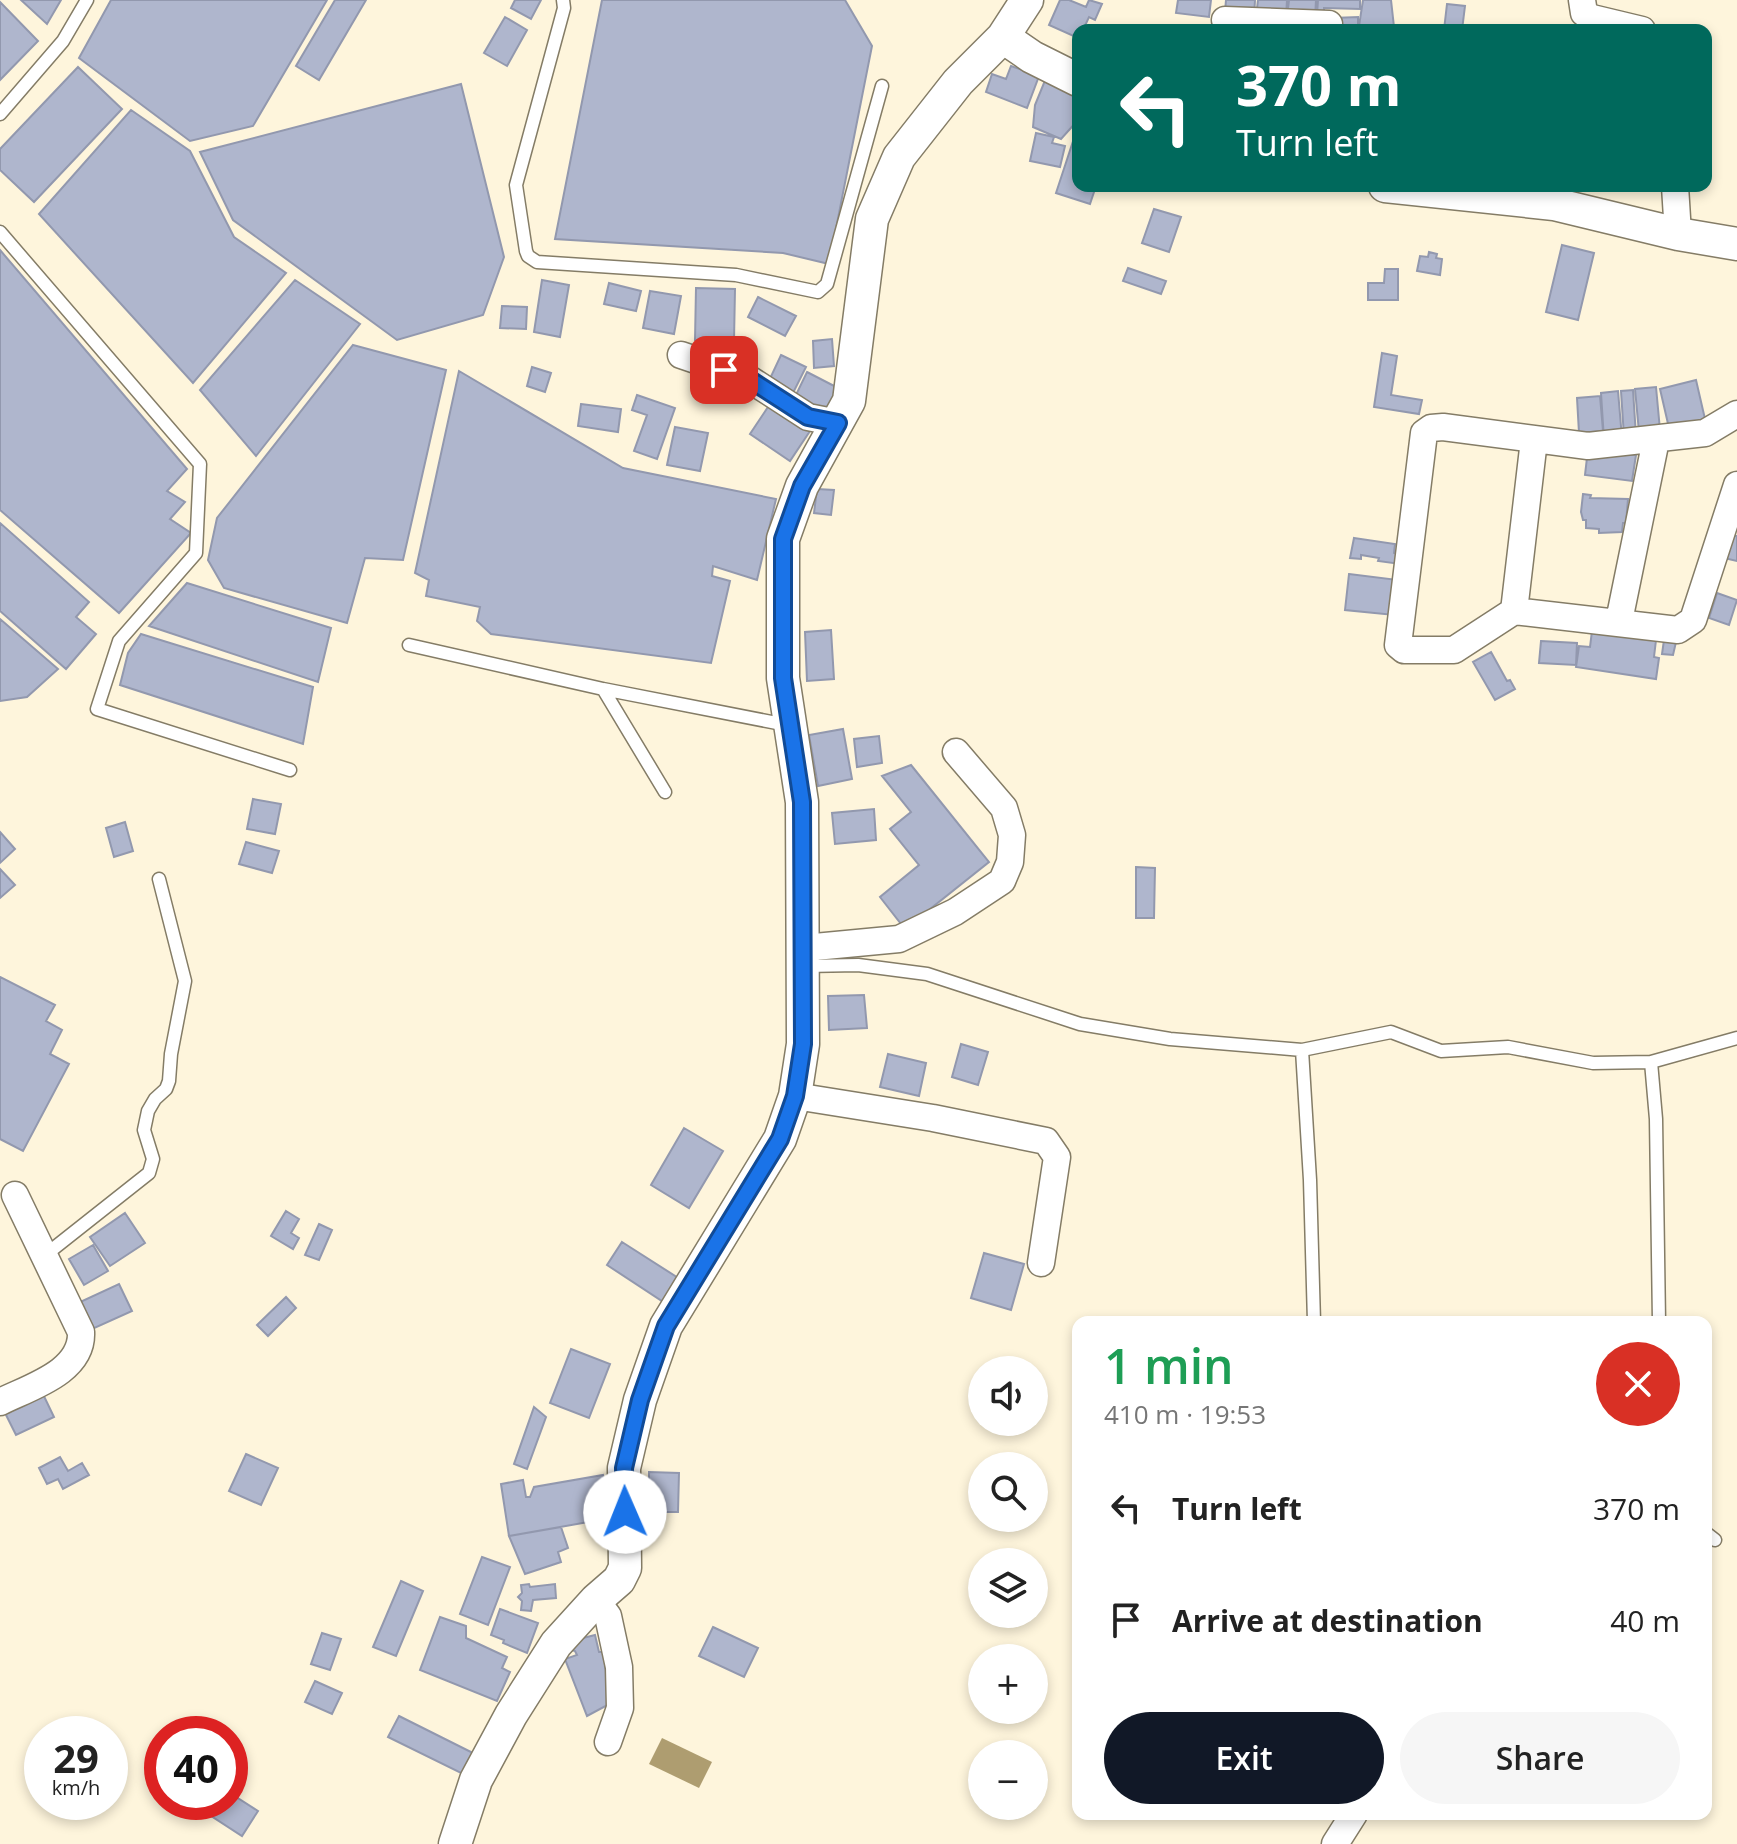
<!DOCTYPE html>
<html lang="en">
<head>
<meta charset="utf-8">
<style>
	:root { --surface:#fff; --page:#f6f6f6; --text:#222; --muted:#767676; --accent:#111827 }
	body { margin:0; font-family:"Open Sans",sans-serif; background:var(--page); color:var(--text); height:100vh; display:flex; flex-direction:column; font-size:30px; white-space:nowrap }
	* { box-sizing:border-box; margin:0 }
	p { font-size:26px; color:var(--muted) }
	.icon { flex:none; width:44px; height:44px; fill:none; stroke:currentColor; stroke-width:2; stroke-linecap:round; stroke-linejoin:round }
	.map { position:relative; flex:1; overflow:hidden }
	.drawer { position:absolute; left:1072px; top:1316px; width:640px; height:504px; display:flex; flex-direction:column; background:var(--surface); border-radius:16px; box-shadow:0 4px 12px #0003 }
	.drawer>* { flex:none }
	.banner { position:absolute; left:1072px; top:24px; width:640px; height:168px; border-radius:16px; box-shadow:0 4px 12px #0003; background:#00695c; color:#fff; overflow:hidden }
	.controls { position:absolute; left:968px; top:1356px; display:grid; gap:16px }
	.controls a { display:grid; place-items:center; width:80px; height:80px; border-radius:50%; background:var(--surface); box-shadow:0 4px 12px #0003; font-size:40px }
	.speed { position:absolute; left:24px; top:1716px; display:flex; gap:16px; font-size:40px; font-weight:700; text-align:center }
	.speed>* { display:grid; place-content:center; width:104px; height:104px; border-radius:50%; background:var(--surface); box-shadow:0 4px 12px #0003; line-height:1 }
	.speed small { font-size:20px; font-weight:400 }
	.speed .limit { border:12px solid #d22; background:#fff; color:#111 }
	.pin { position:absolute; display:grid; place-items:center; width:68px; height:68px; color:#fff; margin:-34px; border-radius:16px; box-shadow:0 4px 12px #0006 }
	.me { position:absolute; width:88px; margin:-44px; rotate:359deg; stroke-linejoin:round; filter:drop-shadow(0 0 6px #0008) }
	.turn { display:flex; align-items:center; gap:28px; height:168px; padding:0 32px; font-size:36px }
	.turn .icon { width:104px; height:104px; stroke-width:2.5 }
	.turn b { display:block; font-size:56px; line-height:68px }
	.round { display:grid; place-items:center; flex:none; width:84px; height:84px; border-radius:42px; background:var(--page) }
	.headline { display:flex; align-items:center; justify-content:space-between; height:136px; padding:0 32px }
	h1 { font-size:48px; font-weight:600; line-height:60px; color:#1e9e55 }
	.cta { display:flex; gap:16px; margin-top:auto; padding:16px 32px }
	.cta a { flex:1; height:92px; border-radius:48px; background:var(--accent); color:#fff; font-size:32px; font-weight:600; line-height:92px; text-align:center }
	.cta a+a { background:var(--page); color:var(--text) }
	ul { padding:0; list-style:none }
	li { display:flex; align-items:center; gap:24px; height:112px; padding:0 32px }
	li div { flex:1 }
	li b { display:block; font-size:30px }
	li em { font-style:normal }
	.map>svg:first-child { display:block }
</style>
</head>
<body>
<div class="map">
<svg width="1737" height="1844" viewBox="0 0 1737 1844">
	<rect width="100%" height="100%" fill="#fef5dc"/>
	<!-- water -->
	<path fill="#ae9d70" d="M 662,1738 L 712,1762 L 699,1788 L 649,1764 Z"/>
	<!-- building -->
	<path fill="#afb6cd" stroke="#9298ae" stroke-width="2" d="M 21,0 L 61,0 L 47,24 Z
		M 111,0 L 327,0 L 253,126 L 190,141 L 79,58 Z
		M 335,0 L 366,0 L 319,80 L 296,66 Z
		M 515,0 L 541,0 L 531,19 L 511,8 Z
		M 602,0 L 845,0 L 872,46 L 829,264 L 783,253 L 555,239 Z
		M 1060,0 L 1069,0 L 1086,7 L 1089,0 L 1102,4 L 1095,20 L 1089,17 L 1083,30 L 1078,30 L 1078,38 L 1049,25 Z
		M 1178,0 L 1211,0 L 1209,17 L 1176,13 Z
		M 1226,0 L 1255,0 L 1254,18 L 1225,12 Z
		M 1258,0 L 1287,0 L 1286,18 L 1256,17 Z
		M 1289,0 L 1316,0 L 1315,19 L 1287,18 Z
		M 1318,0 L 1360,0 L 1360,9 L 1324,8 L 1324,15 L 1317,15 Z
		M 1363,0 L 1391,0 L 1394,27 L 1359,26 Z
		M 0,2 L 38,41 L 0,80 Z
		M 1447,4 L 1465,6 L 1462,30 L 1444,30 Z
		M 505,17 L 527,30 L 507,66 L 484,53 Z
		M 1358,17 L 1358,28 L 1333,28 L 1333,18 Z
		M 1011,66 L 1039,76 L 1027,108 L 986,92 L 992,74 L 1006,79 Z
		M 78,67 L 122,109 L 34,202 L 0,170 L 0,149 Z
		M 1046,78 L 1078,90 L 1078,120 L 1061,139 L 1033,127 L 1035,105 Z
		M 461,84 L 504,257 L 483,315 L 397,340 L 233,220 L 200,152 Z
		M 131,110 L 190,151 L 234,237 L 286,273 L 193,383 L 39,214 Z
		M 1078,126 L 1078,186 L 1096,186 L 1090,204 L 1056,193 Z
		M 1036,133 L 1054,137 L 1052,143 L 1065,146 L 1060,167 L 1030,161 Z
		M 1154,209 L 1181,217 L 1169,252 L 1142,243 Z
		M 1562,245 L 1594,253 L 1578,320 L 1546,312 Z
		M 0,250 L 187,469 L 167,491 L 185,502 L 170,519 L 191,533 L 119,613 L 0,510 Z
		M 1429,252 L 1437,254 L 1436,258 L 1442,259 L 1440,275 L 1417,271 L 1420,256 L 1428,257 Z
		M 1128,268 L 1166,281 L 1161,294 L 1123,281 Z
		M 1385,269 L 1398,269 L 1398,300 L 1368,300 L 1368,283 L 1384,283 Z
		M 295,280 L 360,324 L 256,456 L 200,390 Z
		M 542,280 L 569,285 L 560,337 L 534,332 Z
		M 609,283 L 641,291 L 636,311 L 604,304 Z
		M 696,288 L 735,289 L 734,341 L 695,340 Z
		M 650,291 L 681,296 L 674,334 L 643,328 Z
		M 758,297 L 796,316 L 785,336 L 748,317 Z
		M 502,306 L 527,307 L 526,329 L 500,328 Z
		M 832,339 L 834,366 L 814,368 L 813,341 Z
		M 353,345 L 446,370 L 403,560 L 365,558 L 347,623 L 224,588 L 208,560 L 217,518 Z
		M 1382,353 L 1397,356 L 1391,395 L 1422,400 L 1419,414 L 1374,407 Z
		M 781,355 L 806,367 L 791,397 L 767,385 Z
		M 532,367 L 551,373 L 545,392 L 527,386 Z
		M 459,371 L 623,468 L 776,499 L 757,580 L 713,566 L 712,576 L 730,581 L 711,663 L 491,634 L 477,621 L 480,607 L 426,596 L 429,580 L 415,573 Z
		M 807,372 L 842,390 L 829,417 L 794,399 Z
		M 1696,380 L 1705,419 L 1669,428 L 1660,389 Z
		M 1656,387 L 1660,430 L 1639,432 L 1635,389 Z
		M 1633,390 L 1636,436 L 1624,437 L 1621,391 Z
		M 1618,391 L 1622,438 L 1604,440 L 1601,393 Z
		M 637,395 L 675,408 L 657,459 L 634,451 L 647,415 L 632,410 Z
		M 1600,396 L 1603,431 L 1579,433 L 1577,398 Z
		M 581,404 L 621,409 L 618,432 L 578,426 Z
		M 770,404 L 810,431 L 790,461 L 750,434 Z
		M 675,427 L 708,433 L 700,471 L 667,465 Z
		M 1588,449 L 1636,455 L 1632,481 L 1585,475 Z
		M 817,489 L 834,490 L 831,515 L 814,513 Z
		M 1583,494 L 1591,495 L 1590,498 L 1628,499 L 1626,523 L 1623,523 L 1622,532 L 1599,533 L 1599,529 L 1586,528 L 1586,520 L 1583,520 L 1581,512 Z
		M 0,523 L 89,602 L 76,617 L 96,634 L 66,669 L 0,611 Z
		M 1730,535 L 1737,536 L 1737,561 L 1724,558 Z
		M 1354,538 L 1395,544 L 1394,553 L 1402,554 L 1400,564 L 1378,561 L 1379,558 L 1361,555 L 1361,559 L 1350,558 Z
		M 1349,574 L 1398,580 L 1394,615 L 1345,610 Z
		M 187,583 L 331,628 L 318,682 L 149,626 Z
		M 1717,593 L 1737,600 L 1729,625 L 1709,618 Z
		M 0,619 L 58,669 L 27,697 L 0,701 Z
		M 831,630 L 834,679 L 807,681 L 805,632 Z
		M 1592,631 L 1656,640 L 1654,657 L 1659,658 L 1656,679 L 1576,667 L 1579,646 L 1590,647 Z
		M 141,634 L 313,687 L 303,744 L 120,685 L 128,653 Z
		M 1664,640 L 1676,642 L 1673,655 L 1662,654 Z
		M 1541,641 L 1577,643 L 1576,665 L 1539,663 Z
		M 1491,652 L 1507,681 L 1510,680 L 1515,689 L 1495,700 L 1473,662 Z
		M 843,729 L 852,779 L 818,786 L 809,735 Z
		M 879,736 L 882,763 L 857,767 L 854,739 Z
		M 911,765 L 989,862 L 905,929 L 880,897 L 919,865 L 890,829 L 911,812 L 882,776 Z
		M 253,799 L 281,804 L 275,834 L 247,829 Z
		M 874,809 L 876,840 L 835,844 L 832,813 Z
		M 125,822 L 133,851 L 114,857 L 106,828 Z
		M 0,832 L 15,849 L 0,863 Z
		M 246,842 L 279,851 L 272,873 L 239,864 Z
		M 1136,867 L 1155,868 L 1154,918 L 1136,918 Z
		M 0,869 L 15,885 L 0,898 Z
		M 0,977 L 55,1005 L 46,1021 L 62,1030 L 50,1054 L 69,1064 L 23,1151 L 0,1139 Z
		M 864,995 L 867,1028 L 829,1030 L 828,996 Z
		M 961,1044 L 988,1052 L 978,1085 L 952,1077 Z
		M 888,1054 L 926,1063 L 919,1096 L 880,1087 Z
		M 684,1128 L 723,1151 L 689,1208 L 651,1185 Z
		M 286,1211 L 299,1219 L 291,1233 L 299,1238 L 293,1249 L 271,1236 Z
		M 125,1213 L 145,1243 L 110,1266 L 90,1237 Z
		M 319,1224 L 332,1230 L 319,1260 L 305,1255 Z
		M 622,1242 L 683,1281 L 668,1305 L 607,1265 Z
		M 93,1245 L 108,1271 L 84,1285 L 69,1259 Z
		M 984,1253 L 1024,1264 L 1011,1310 L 971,1298 Z
		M 119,1284 L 132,1311 L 90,1330 L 78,1303 Z
		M 286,1297 L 296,1308 L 268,1336 L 257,1325 Z
		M 571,1349 L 610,1364 L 589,1418 L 550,1403 Z
		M 41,1390 L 54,1417 L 16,1435 L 3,1409 Z
		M 534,1407 L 546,1417 L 527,1469 L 514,1464 Z
		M 246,1454 L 278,1468 L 261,1505 L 229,1491 Z
		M 60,1457 L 68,1471 L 82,1463 L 89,1475 L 63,1489 L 58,1479 L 47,1484 L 39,1468 Z
		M 649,1472 L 679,1473 L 678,1512 L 637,1512 L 628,1479 L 649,1479 Z
		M 603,1475 L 611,1518 L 509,1536 L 501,1484 L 523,1480 L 526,1497 L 530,1497 L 534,1487 Z
		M 561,1527 L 568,1548 L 558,1552 L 561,1562 L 525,1574 L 509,1536 Z
		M 482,1557 L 510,1567 L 488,1625 L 460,1614 Z
		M 401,1581 L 423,1591 L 396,1656 L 373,1647 Z
		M 529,1584 L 530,1587 L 555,1584 L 556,1598 L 533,1600 L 531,1611 L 521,1610 L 522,1601 L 518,1597 L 522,1593 L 521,1585 Z
		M 500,1609 L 538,1623 L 527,1653 L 503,1643 L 504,1640 L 491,1635 Z
		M 440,1617 L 466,1626 L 466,1638 L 507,1657 L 502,1668 L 510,1672 L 497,1701 L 420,1670 Z
		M 713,1627 L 758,1648 L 744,1677 L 699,1656 Z
		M 322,1633 L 341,1639 L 330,1670 L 311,1664 Z
		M 595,1635 L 599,1652 L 604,1652 L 609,1666 L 605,1667 L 615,1701 L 587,1716 L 565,1659 L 577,1655 L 575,1651 L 568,1649 L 567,1642 Z
		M 315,1681 L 342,1693 L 332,1714 L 305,1702 Z
		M 399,1716 L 473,1753 L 463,1774 L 388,1737 Z
		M 230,1793 L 258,1811 L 242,1836 L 205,1812 L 199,1802 L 230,1802 Z"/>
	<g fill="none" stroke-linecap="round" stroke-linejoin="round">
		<defs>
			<path id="service" d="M 563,0 L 564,8 L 516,185 L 526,251 L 528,256 L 537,262 L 736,275 L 818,292 L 827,284 L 882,86
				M 0,114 L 63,41 L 87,0
				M 0,232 L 200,464 L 196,553 L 119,641 L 97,709 L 290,770
				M 409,645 L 603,689 L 787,725
				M 603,689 L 665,792
				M 805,966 L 858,965 L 927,974 L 1080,1024 L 1170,1039 L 1302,1050 L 1391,1032 L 1441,1051 L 1508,1047 L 1593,1063 L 1651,1062 L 1737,1038
				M 1302,1050 L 1310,1180 L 1314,1322
				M 1651,1062 L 1656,1119 L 1659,1322
				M 44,1256 L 149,1173 L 153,1159 L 144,1130 L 148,1111 L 155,1099 L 166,1089 L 169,1081 L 171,1054 L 185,981 L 159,879
				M 1706,1533 L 1715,1540"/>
			<path id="minor" d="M 1582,0 L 1584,13 L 1592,18 L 1642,30
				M 1225,20 L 1329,24 L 1328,30
				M 1675,186 L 1678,234
				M 681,355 L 746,377 L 808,417 L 838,423
				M 1737,414 L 1705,433 L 1588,446 L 1443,427 L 1431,428 L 1424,433 L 1398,645 L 1404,650 L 1454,650 L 1514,611 L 1678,630 L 1693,620 L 1737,485
				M 1514,611 L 1534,440
				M 1619,621 L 1656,440
				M 804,948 L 899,939 L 955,912 L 1002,881 L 1010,862 L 1012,835 L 1004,808 L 956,752
				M 795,1096 L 933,1118 L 1046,1141 L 1057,1157 L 1041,1263
				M 0,1402 C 30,1387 83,1372 81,1332 L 15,1195
				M 596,1600 L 608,1616 L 619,1667 L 620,1708 L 608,1742
				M 1335,1844 L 1354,1814"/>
			<path id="tertiary" d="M 1003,37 L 1032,57 L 1078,80
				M 1385,186 L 1554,204 L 1678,234 L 1737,244
				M 455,1844 L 476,1780 L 511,1715 L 556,1644 L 596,1600 L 619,1580 L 625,1568 L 624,1468 L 640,1400 L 666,1326 L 780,1139 L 795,1096 L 803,1044 L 802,802 L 783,678 L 783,539 L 802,486 L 849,401 L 872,219 L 899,157 L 958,82 L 1003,37 L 1027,0"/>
		</defs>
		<!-- service casing -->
		<use href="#service" stroke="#847c66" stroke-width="15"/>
		<!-- minor casing -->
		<use href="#minor" stroke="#847c66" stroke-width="29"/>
		<!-- tertiary casing -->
		<use href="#tertiary" stroke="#847c66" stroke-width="35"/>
		<!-- service -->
		<use href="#service" stroke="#fff" stroke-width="12"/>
		<!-- minor -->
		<use href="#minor" stroke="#fff" stroke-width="26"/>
		<!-- tertiary -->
		<use href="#tertiary" stroke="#fff" stroke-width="32"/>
	</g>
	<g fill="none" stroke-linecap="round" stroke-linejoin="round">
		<defs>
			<path id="route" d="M 625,1512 L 624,1468 L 640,1400 L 666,1326 L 780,1139 L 795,1096 L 803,1044 L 802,802 L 783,678 L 783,539 L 802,486 L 838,423 L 808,417 L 746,377 L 724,370"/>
		</defs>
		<!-- route casing -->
		<use href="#route" stroke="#114b97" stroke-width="20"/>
		<!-- route -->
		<use href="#route" stroke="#1a73e8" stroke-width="14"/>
	</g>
</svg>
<div class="controls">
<a><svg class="icon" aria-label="sound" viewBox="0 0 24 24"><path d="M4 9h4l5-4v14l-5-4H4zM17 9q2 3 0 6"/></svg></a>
<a><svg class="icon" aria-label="search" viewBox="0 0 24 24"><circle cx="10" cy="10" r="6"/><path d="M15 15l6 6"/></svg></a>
<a><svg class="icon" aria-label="layers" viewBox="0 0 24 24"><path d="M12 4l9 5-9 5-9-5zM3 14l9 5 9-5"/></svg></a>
<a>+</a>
<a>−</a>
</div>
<div class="speed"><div>29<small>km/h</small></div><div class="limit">40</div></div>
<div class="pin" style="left:724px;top:370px;background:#d93025"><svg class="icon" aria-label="arrive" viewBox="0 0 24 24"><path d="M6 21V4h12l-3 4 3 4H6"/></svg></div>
<svg class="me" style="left:625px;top:1512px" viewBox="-20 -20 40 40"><circle r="19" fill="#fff"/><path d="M0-13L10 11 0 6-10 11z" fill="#1a73e8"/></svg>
<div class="banner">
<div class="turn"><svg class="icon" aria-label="left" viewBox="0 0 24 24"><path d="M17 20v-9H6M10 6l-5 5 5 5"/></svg><div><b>370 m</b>Turn left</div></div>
</div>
<section class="drawer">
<div class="headline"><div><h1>1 min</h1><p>410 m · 19:53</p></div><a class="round" style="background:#d93025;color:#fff"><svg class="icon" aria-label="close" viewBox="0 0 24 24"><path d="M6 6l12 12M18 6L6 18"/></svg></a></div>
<ul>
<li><svg class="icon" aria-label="left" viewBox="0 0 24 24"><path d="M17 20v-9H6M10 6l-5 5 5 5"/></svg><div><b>Turn left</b></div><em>370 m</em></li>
<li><svg class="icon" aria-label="arrive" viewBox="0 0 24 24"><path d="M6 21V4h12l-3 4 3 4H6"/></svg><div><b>Arrive at destination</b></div><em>40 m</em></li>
</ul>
<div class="cta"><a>Exit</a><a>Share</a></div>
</section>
</div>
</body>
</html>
